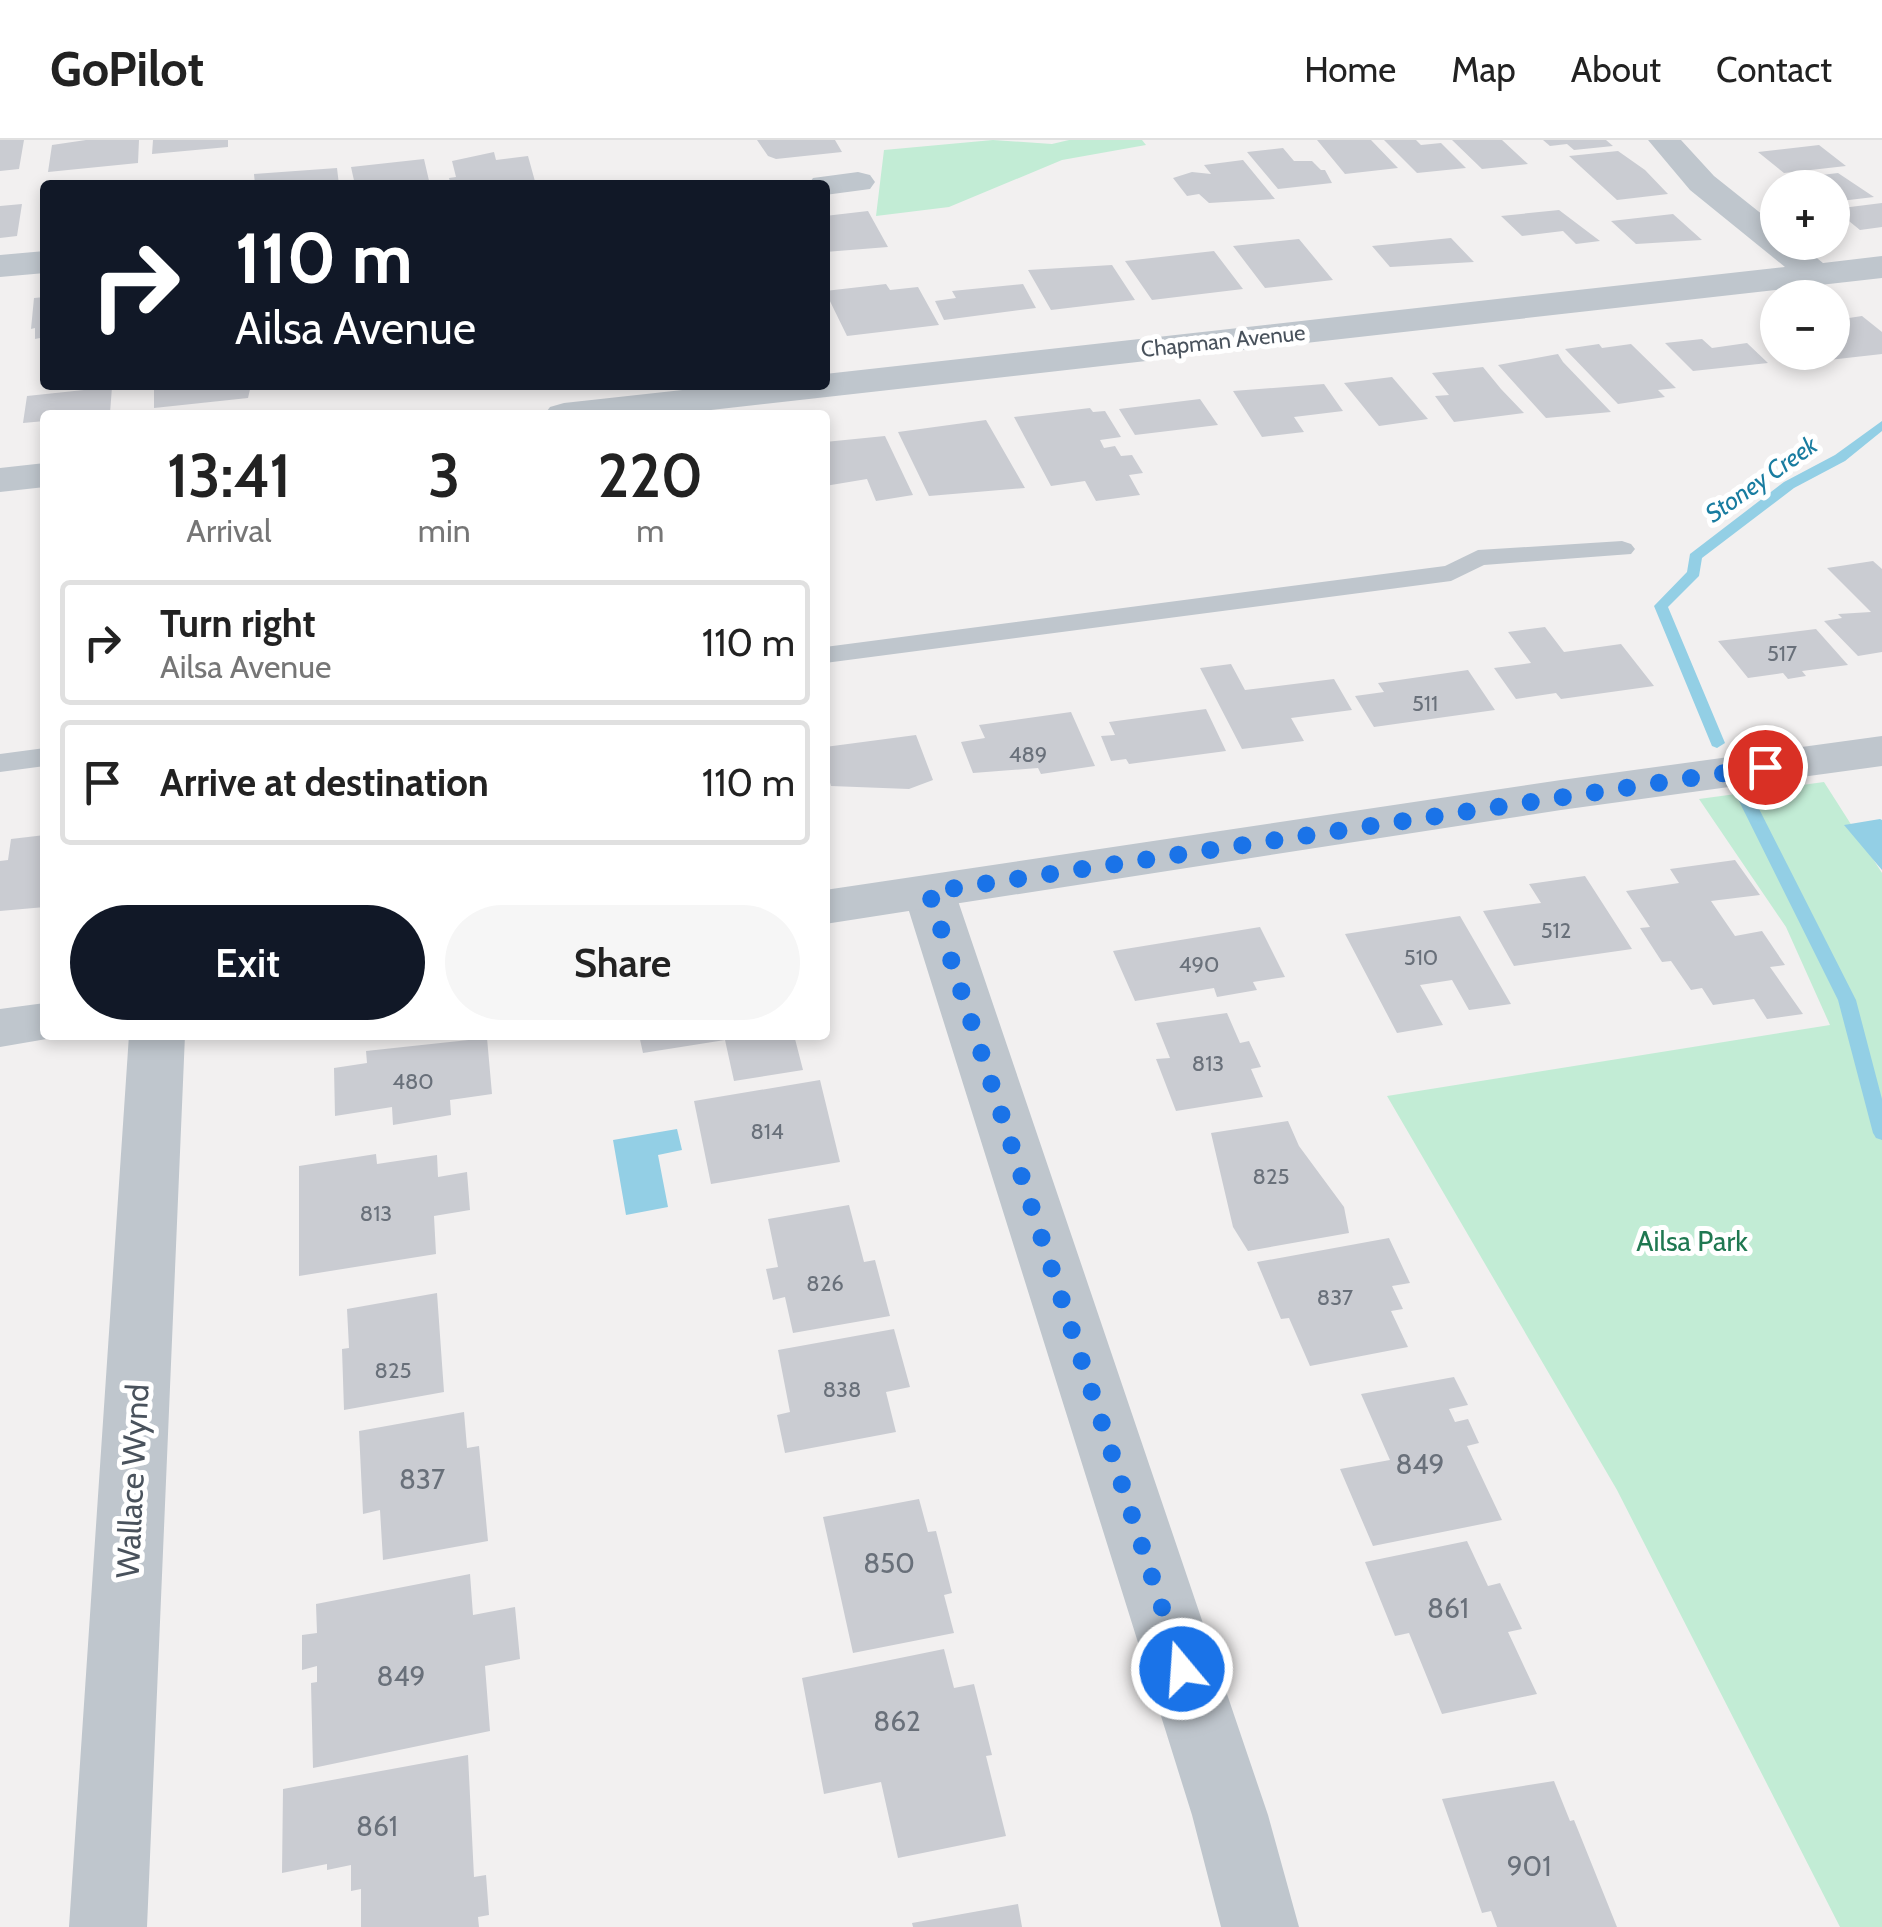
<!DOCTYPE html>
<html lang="en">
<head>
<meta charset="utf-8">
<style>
	:root { --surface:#fff; --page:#f6f6f6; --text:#222; --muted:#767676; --line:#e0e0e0; --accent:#111827 }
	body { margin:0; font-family:Cabin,sans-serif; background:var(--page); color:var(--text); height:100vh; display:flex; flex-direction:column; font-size:38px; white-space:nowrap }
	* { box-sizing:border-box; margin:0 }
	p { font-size:32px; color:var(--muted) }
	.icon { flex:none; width:55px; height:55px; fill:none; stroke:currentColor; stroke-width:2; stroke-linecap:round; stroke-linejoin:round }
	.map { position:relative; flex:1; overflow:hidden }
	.drawer { position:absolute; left:40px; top:270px; width:790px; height:630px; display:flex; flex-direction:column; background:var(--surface); border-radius:10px; box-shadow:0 5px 15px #0003 }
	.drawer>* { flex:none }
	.guide { position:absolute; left:40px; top:40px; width:790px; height:210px; border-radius:10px; box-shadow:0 5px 15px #0003; background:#111827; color:#fff; overflow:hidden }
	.buttons { position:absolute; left:1760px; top:30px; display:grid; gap:20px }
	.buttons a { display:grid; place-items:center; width:90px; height:90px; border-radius:50%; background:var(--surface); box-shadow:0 5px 15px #0003; font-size:50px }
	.pin { position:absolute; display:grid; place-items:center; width:85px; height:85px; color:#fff; margin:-42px; border:5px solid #fff; border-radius:50%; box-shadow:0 2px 10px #0007 }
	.me { position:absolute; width:110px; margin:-55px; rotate:342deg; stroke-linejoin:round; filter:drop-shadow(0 0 8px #0008) }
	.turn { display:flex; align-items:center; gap:35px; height:210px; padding:0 30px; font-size:45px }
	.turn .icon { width:130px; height:130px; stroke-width:2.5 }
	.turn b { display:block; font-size:70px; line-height:85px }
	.eta { display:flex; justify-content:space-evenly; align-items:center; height:170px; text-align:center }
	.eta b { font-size:60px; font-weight:600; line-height:70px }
	.cta { display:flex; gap:20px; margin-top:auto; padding:20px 30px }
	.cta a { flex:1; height:115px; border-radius:60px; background:var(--accent); color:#fff; font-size:40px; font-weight:600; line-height:115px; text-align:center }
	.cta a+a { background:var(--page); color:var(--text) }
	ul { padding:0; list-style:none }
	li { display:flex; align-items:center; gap:30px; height:125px; margin:0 20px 15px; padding:0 10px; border:5px solid var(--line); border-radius:10px }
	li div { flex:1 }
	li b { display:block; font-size:38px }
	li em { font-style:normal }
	header { display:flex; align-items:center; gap:60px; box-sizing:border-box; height:140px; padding:0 50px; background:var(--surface); border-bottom:2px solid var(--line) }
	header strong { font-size:48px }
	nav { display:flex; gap:55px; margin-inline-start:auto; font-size:35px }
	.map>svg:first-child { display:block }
</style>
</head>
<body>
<header>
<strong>GoPilot</strong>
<nav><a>Home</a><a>Map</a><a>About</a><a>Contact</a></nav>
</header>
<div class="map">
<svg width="1882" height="1787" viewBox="0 0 1882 1787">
	<rect width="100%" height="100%" fill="#f2f0f0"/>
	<!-- green -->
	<path fill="#c2ecd5" d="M 993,0 L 1052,4 L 1069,0 L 1142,0 L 1146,5 L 1062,20 L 949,67 L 876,76 L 884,10 Z
		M 1824,642 L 1882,733 L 1882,1787 L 1840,1787 L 1617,1350 L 1387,956 L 1830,885 L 1786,787 L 1699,659 Z"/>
	<!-- water -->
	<path fill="#93cfe5" d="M 1880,679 L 1882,680 L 1882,730 L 1844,685 Z
		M 677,989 L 682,1010 L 658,1015 L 668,1067 L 626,1075 L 613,1000 Z"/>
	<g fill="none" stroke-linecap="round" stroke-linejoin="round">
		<!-- stream -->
		<path fill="#93cfe5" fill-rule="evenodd" d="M 1882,281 L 1882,291 L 1845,321 L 1794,348 L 1702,418 L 1699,436 L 1668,467 L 1725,603 L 1717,608 L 1712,606 L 1654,466 L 1687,432 L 1690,414 L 1784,342 L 1835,315 Z
			M 1746,654 L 1754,659 L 1856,860 L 1882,959 L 1882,1000 L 1876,998 L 1873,993 L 1838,860 L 1738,659 Z"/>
	</g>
	<!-- building -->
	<path fill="#caccd2" d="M 0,0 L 24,0 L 19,29 L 0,31 Z
		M 86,0 L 139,0 L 138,23 L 48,32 L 52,5 Z
		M 153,0 L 228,0 L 228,7 L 152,14 Z
		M 757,0 L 835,0 L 842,12 L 776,19 L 768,16 Z
		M 1317,0 L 1371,0 L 1398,28 L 1345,34 Z
		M 1384,0 L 1416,0 L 1421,5 L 1441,3 L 1466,28 L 1417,33 Z
		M 1452,0 L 1502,0 L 1528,24 L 1482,29 Z
		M 1543,0 L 1606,0 L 1613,6 L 1574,10 L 1567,4 L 1550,6 Z
		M 1819,5 L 1846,26 L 1784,33 L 1758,12 Z
		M 1283,8 L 1294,21 L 1312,21 L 1321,30 L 1325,30 L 1332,43 L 1278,49 L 1247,12 Z
		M 1618,11 L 1645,30 L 1668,54 L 1617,60 L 1569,16 Z
		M 494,12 L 496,20 L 528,16 L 536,45 L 451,45 L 449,38 L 456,37 L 452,21 Z
		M 424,19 L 430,45 L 355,45 L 351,27 Z
		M 1243,20 L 1275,59 L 1209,63 L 1199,54 L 1187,56 L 1173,38 L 1192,32 L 1211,34 L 1204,25 Z
		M 337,28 L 339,45 L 255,45 L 254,34 Z
		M 1838,33 L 1874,57 L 1832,62 L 1832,48 L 1800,48 L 1789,39 Z
		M 1882,63 L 1882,87 L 1860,90 L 1834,69 Z
		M 22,64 L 17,96 L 0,98 L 0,66 Z
		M 1559,70 L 1600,101 L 1576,104 L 1563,91 L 1522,96 L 1501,76 Z
		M 868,71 L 888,107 L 825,112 L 825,76 Z
		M 1673,74 L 1702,100 L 1636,104 L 1611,81 Z
		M 1451,98 L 1474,122 L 1390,127 L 1372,106 Z
		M 1299,99 L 1333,140 L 1265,148 L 1233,106 Z
		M 1214,111 L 1243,149 L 1152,160 L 1125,121 Z
		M 1112,125 L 1135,160 L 1051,170 L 1028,130 Z
		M 886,144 L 890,150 L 918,147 L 939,185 L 847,196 L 825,151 Z
		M 1023,144 L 1036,168 L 944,180 L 935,161 L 956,158 L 952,151 Z
		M 45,157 L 45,197 L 35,199 L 35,188 L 31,189 L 34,158 Z
		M 1862,176 L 1882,192 L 1882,214 L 1802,223 L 1789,212 L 1832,212 L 1832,188 L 1844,186 L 1836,180 Z
		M 1702,199 L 1712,208 L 1747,203 L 1768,223 L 1693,231 L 1665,203 Z
		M 1599,204 L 1602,208 L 1631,204 L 1676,248 L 1658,250 L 1665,257 L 1618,264 L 1565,209 Z
		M 1558,214 L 1563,222 L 1611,272 L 1546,278 L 1498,225 Z
		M 1483,227 L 1501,249 L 1524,273 L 1454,282 L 1435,256 L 1449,255 L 1432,233 Z
		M 1392,237 L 1428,279 L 1379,286 L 1344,243 Z
		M 1324,244 L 1343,271 L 1294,277 L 1304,292 L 1262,297 L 1233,251 Z
		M 154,245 L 251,245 L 248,258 L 154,268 Z
		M 112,247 L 110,273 L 45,275 L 45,281 L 23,283 L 27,256 Z
		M 1200,259 L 1218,285 L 1135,295 L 1119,269 Z
		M 1090,268 L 1093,272 L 1105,271 L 1121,297 L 1100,300 L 1104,308 L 1115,306 L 1121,316 L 1132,315 L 1143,333 L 1129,335 L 1140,355 L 1096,361 L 1085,341 L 1051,346 L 1014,277 Z
		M 986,280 L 1025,348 L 929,356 L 898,292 Z
		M 885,296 L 913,355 L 876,361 L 867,339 L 825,346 L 825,302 Z
		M 1873,421 L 1882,429 L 1882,512 L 1858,516 L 1824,481 L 1842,478 L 1838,474 L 1871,472 L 1827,428 Z
		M 1545,487 L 1564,512 L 1621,504 L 1654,546 L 1561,559 L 1556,553 L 1516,559 L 1494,528 L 1531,523 L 1508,492 Z
		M 1816,489 L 1848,525 L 1802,531 L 1806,536 L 1788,539 L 1783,533 L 1748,538 L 1718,501 Z
		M 1231,524 L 1245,550 L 1334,539 L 1352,570 L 1291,578 L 1304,601 L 1242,609 L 1200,528 Z
		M 1468,530 L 1495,570 L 1374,587 L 1355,556 L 1384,552 L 1378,543 Z
		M 1206,569 L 1226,611 L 1129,624 L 1126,619 L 1111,621 L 1101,596 L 1115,595 L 1109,582 Z
		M 1071,572 L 1095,626 L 1041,634 L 1038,628 L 973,633 L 961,602 L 985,598 L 979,585 Z
		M 916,595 L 933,640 L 909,649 L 831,646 L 825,626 L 825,607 Z
		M 45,695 L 45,767 L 0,771 L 0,721 L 8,720 L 11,699 Z
		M 1735,720 L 1760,755 L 1711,761 L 1735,796 L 1762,791 L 1785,825 L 1770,827 L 1803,874 L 1767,879 L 1754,859 L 1713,865 L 1702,848 L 1691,850 L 1671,821 L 1662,822 L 1640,788 L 1650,787 L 1626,751 L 1679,743 L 1670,729 Z
		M 1585,736 L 1632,809 L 1514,826 L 1483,771 L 1541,763 L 1529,744 Z
		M 1460,776 L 1511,864 L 1469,870 L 1452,840 L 1420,845 L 1443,885 L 1397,893 L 1345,794 Z
		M 1260,787 L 1285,837 L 1253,842 L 1257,850 L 1217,857 L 1214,848 L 1135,861 L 1113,811 Z
		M 1227,873 L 1240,903 L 1249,901 L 1261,927 L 1251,929 L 1263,957 L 1176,971 L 1156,919 L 1170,918 L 1156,883 Z
		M 639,895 L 794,895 L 803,930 L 734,941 L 725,900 L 643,913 Z
		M 487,898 L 492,954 L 450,960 L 451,975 L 393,985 L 392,967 L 335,976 L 334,928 L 367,923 L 366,911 Z
		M 820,940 L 840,1022 L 711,1044 L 694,961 Z
		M 1288,981 L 1299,1006 L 1344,1067 L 1349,1093 L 1248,1111 L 1233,1087 L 1211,993 Z
		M 376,1014 L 377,1024 L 437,1015 L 438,1037 L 467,1032 L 470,1070 L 434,1076 L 436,1114 L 299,1136 L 299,1026 Z
		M 849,1065 L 864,1122 L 875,1120 L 890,1176 L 793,1193 L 785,1157 L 773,1160 L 766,1129 L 778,1127 L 768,1079 Z
		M 1389,1098 L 1410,1143 L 1392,1146 L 1403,1169 L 1391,1171 L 1408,1207 L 1310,1226 L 1289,1178 L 1281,1179 L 1257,1122 Z
		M 437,1153 L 444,1252 L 344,1270 L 342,1209 L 349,1208 L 347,1169 Z
		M 894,1189 L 910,1247 L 886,1252 L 896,1292 L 785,1313 L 777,1275 L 790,1272 L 778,1210 Z
		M 1454,1237 L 1468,1265 L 1449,1269 L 1455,1282 L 1468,1279 L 1479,1303 L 1467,1306 L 1502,1380 L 1373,1406 L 1340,1329 L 1390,1320 L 1361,1254 Z
		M 464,1272 L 467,1308 L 479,1306 L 488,1401 L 383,1420 L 380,1370 L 363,1374 L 359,1291 Z
		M 919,1359 L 928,1392 L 936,1391 L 952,1453 L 944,1455 L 954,1493 L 853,1513 L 823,1377 Z
		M 1467,1401 L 1488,1446 L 1500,1443 L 1522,1489 L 1508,1492 L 1537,1554 L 1442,1574 L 1409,1493 L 1395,1496 L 1365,1422 Z
		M 470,1434 L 473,1475 L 515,1467 L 520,1519 L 485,1526 L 490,1591 L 313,1628 L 311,1543 L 317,1542 L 317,1526 L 302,1530 L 302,1495 L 317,1493 L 316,1464 Z
		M 944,1509 L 954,1548 L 974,1544 L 992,1615 L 986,1616 L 1006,1696 L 898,1718 L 881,1642 L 824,1654 L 802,1538 Z
		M 468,1615 L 474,1737 L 486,1735 L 489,1775 L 478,1777 L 479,1787 L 361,1787 L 361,1749 L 351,1751 L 351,1725 L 327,1730 L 327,1724 L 282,1733 L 283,1649 Z
		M 1554,1641 L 1570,1681 L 1574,1680 L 1617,1787 L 1497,1787 L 1491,1771 L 1482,1773 L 1442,1659 Z
		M 1018,1764 L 1022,1787 L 913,1787 L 912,1783 Z"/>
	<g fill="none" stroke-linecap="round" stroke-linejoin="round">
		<!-- service -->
		<path fill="#bfc6cd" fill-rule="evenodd" d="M 1622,401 L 1631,404 L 1635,409 L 1631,414 L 1484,425 L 1451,441 L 825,523 L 825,507 L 1445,426 L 1478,410 Z
			M 45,608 L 45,626 L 0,632 L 0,614 Z"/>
		<!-- minor -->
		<path fill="#bfc6cd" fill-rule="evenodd" d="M 1648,0 L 1681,0 L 1714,36 L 1778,87 L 1778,102 L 1797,102 L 1823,123 L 1882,116 L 1882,138 L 667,275 L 544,275 L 550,267 L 564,263 L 728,245 L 825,245 L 825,234 L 1785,127 L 1690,50 Z
			M 858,32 L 870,35 L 875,42 L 870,49 L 825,55 L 825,45 L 808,45 L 813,38 Z
			M 45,111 L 45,133 L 0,137 L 0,115 Z
			M 45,323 L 45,347 L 0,352 L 0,328 Z
			M 929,735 L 947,740 L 955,752 L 1268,1675 L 1299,1787 L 1221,1787 L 1192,1675 L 903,752 L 911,740 Z
			M 129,895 L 185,895 L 147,1787 L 69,1787 Z"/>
		<!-- tertiary -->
		<path fill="#bfc6cd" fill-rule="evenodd" d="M 1882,596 L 1882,626 L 1561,670 L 825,784 L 825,750 L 1561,640 Z
			M 45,863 L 45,895 L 64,896 L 0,907 L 0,869 Z"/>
	</g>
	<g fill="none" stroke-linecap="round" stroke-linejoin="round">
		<!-- route -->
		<path stroke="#1a73e8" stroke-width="18" stroke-dasharray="0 32.4" d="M 1182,1529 L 929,752 L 1765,627"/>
	</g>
	<g text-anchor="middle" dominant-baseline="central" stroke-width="10" stroke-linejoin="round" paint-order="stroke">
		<!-- far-street labels -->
		<g font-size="22" fill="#49525c" stroke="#fff">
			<text transform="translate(1223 201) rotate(-6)">Chapman Avenue</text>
		</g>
		<!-- number labels -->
		<g font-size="22" fill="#69707a">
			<text x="1782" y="513">517</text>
			<text x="1425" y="563">511</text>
			<text x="1028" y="614">489</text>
			<text x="1556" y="790">512</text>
			<text x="1421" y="817">510</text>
			<text x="1199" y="824">490</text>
			<text x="1208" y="923">813</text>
			<text x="413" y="941">480</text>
			<text x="767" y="991">814</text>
			<text x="1271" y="1036">825</text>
			<text x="376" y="1073">813</text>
			<text x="825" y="1143">826</text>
			<text x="1335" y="1157">837</text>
			<text x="393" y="1230">825</text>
			<text x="842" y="1249">838</text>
		</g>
		<!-- far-water labels -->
		<g font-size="25" font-style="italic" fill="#187ca0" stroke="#fff">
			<text transform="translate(1761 339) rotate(-35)">Stoney Creek</text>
		</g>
		<!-- park labels -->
		<g font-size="28" fill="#1f7851" stroke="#fff">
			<text x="1692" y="1101">Ailsa Park</text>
		</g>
		<!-- near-number labels -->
		<g font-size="28" fill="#69707a">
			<text x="1420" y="1324">849</text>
			<text x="422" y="1339">837</text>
			<text x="889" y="1423">850</text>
			<text x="1448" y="1468">861</text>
			<text x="401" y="1536">849</text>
			<text x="897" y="1581">862</text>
			<text x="377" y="1686">861</text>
			<text x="1529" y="1726">901</text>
		</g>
		<!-- near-street labels -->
		<g font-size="32" fill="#49525c" stroke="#fff">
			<text transform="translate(132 1341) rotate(-87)">Wallace Wynd</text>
		</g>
	</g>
</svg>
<div class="buttons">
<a>+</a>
<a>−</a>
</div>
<div class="pin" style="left:1765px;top:627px;background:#d93025"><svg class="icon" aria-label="arrive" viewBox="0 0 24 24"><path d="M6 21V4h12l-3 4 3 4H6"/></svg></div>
<svg class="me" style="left:1182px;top:1529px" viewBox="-20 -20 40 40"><circle r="17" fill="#1a73e8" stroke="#fff" stroke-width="3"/><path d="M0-11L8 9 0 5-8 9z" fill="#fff"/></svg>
<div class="guide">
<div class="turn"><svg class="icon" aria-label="right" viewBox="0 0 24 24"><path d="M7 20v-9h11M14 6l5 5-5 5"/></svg><div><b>110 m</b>Ailsa Avenue</div></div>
</div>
<section class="drawer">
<div class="eta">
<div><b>13:41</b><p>Arrival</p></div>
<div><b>3</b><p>min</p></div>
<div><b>220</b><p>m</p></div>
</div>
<ul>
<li><svg class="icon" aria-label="right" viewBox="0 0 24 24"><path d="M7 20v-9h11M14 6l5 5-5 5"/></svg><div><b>Turn right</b><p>Ailsa Avenue</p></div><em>110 m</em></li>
<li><svg class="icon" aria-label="arrive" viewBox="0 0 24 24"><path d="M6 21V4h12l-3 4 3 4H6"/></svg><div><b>Arrive at destination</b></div><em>110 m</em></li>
</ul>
<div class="cta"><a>Exit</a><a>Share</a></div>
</section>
</div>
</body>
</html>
